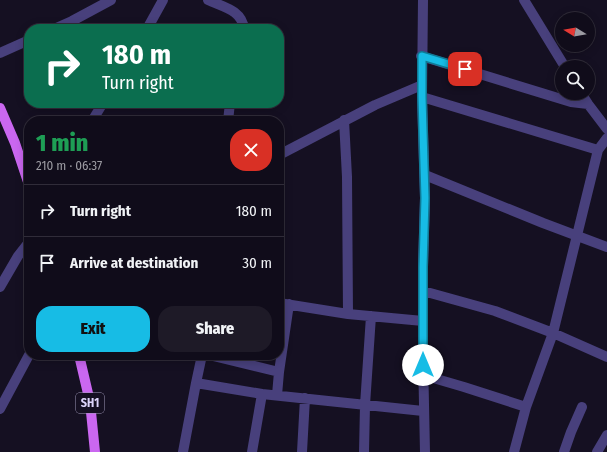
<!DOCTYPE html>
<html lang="en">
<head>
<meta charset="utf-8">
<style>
	:root { --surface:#100c1a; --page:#1e1a27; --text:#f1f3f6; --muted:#9c9ba2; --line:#302c39; --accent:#17bce5 }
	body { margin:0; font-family:"Fira Sans Condensed",sans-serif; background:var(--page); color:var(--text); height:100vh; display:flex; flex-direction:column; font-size:15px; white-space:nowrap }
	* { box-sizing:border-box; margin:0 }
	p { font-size:13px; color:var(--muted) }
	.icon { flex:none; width:22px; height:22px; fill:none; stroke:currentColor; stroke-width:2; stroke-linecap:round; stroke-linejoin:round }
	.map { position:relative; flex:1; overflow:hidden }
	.panel { position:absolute; left:24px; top:116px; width:260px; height:244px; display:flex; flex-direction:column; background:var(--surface); border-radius:16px; box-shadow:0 2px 10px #0003,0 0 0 1px var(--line) }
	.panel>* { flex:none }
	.top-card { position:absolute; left:24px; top:24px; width:260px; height:84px; border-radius:16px; box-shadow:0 2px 10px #0003,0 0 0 1px var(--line); background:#0b6e4f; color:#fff; overflow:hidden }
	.needle { width:26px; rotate:281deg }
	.fabs { position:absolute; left:555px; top:12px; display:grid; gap:8px }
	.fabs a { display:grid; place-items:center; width:40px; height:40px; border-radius:50%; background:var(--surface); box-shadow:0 2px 10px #0003,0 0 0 1px var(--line); font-size:20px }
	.pin { position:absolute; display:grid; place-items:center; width:34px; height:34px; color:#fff; margin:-17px; border-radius:8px; box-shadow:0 2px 6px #0006 }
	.me { position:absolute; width:44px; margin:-22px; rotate:0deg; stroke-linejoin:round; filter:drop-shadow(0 0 3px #0008) }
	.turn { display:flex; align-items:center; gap:14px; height:84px; padding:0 12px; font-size:18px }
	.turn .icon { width:52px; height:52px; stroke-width:2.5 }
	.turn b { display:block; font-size:28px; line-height:34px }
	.round { display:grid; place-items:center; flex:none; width:42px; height:42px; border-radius:16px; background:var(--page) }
	.head { display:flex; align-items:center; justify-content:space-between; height:68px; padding:0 12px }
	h1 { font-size:24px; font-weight:800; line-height:30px; color:#1e9e55 }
	.cta { display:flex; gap:8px; margin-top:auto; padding:8px 12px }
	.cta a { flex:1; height:46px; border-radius:16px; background:var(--accent); color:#111; font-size:16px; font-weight:800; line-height:46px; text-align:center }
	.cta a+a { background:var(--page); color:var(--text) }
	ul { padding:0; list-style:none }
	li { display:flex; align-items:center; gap:12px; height:52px; padding:0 12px; border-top:1px solid var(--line) }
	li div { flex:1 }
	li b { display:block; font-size:15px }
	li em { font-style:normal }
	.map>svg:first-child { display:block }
</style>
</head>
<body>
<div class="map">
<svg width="607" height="452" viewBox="0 0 607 452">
	<rect width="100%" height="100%" fill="#151022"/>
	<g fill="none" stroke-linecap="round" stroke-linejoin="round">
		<!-- street -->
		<path stroke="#48407c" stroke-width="10" d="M 208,0 C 223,7 242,10 244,29
			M 423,0 L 422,97 L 425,198 L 423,267 L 423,356 L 425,452
			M 524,0 L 565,67
			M 54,29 L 72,21 L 111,0
			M 147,29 L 163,0
			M 0,53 L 29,40
			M 421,56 L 571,102 L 588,104
			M 581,93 L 588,104 L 607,129
			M 422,97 L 598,150
			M 344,120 L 347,177 L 348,314
			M 92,121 L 103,103
			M 228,121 L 230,103
			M 279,155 L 375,105 L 422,85
			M 425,175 L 543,223 L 607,247
			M 0,287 L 18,256 L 29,242
			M 423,291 L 495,311 L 553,333 L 607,357
			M 279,303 L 348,314 L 423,321
			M 209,355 L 279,372
			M 423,375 L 464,387 L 526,407
			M 196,383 L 262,394 L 423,411
			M 277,395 L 279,372 L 289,304
			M 0,409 L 29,355
			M 183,452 L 196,383 L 202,355
			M 252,452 L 262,394
			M 302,452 L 305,398
			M 364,452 L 365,405 L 371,316
			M 514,452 L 526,407 L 553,333 L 598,150 L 607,138
			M 564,452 L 571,432 L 582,407
			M 597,452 L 607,435"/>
		<!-- primary -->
		<path stroke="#ca67f0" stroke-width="10" d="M 0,108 L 15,143 L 29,185
			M 79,355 L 90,402 L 95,452"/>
	</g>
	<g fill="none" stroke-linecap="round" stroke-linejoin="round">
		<defs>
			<path id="route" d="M 423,365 L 423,267 L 425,198 L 422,97 L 422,56 L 465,69"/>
		</defs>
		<!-- route casing -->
		<use href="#route" stroke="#0f7a95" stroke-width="10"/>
		<!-- route -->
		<use href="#route" stroke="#17bce5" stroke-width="7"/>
	</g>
	<g text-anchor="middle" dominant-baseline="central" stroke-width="4" stroke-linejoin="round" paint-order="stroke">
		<!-- shield labels -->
		<rect fill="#151022" stroke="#a19aba" stroke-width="1" x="76" y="393" width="28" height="20" rx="3"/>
		<g font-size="12" font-weight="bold" fill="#ddd5fb">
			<text x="90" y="403">SH1</text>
		</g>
	</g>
</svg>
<div class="fabs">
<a><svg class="needle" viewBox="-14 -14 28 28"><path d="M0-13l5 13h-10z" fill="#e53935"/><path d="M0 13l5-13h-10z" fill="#9c9ba2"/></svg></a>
<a><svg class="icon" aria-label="search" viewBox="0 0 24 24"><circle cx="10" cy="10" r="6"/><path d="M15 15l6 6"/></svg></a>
</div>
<div class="pin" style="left:465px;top:69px;background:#d93025"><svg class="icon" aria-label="arrive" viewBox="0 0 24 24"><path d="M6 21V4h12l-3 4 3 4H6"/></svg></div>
<svg class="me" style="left:423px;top:365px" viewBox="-20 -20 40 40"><circle r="19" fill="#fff"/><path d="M0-13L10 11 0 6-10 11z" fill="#17bce5"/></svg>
<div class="top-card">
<div class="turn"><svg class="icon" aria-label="right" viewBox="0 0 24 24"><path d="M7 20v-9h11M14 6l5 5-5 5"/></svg><div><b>180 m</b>Turn right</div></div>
</div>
<section class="panel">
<div class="head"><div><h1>1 min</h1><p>210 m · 06:37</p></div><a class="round" style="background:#d93025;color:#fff"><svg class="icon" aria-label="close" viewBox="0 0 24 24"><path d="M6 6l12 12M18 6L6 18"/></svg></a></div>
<ul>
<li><svg class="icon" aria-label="right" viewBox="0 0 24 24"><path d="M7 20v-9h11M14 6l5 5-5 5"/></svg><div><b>Turn right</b></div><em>180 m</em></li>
<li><svg class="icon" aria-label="arrive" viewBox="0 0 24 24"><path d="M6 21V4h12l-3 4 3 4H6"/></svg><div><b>Arrive at destination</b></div><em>30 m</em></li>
</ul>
<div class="cta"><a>Exit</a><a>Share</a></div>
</section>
</div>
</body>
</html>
